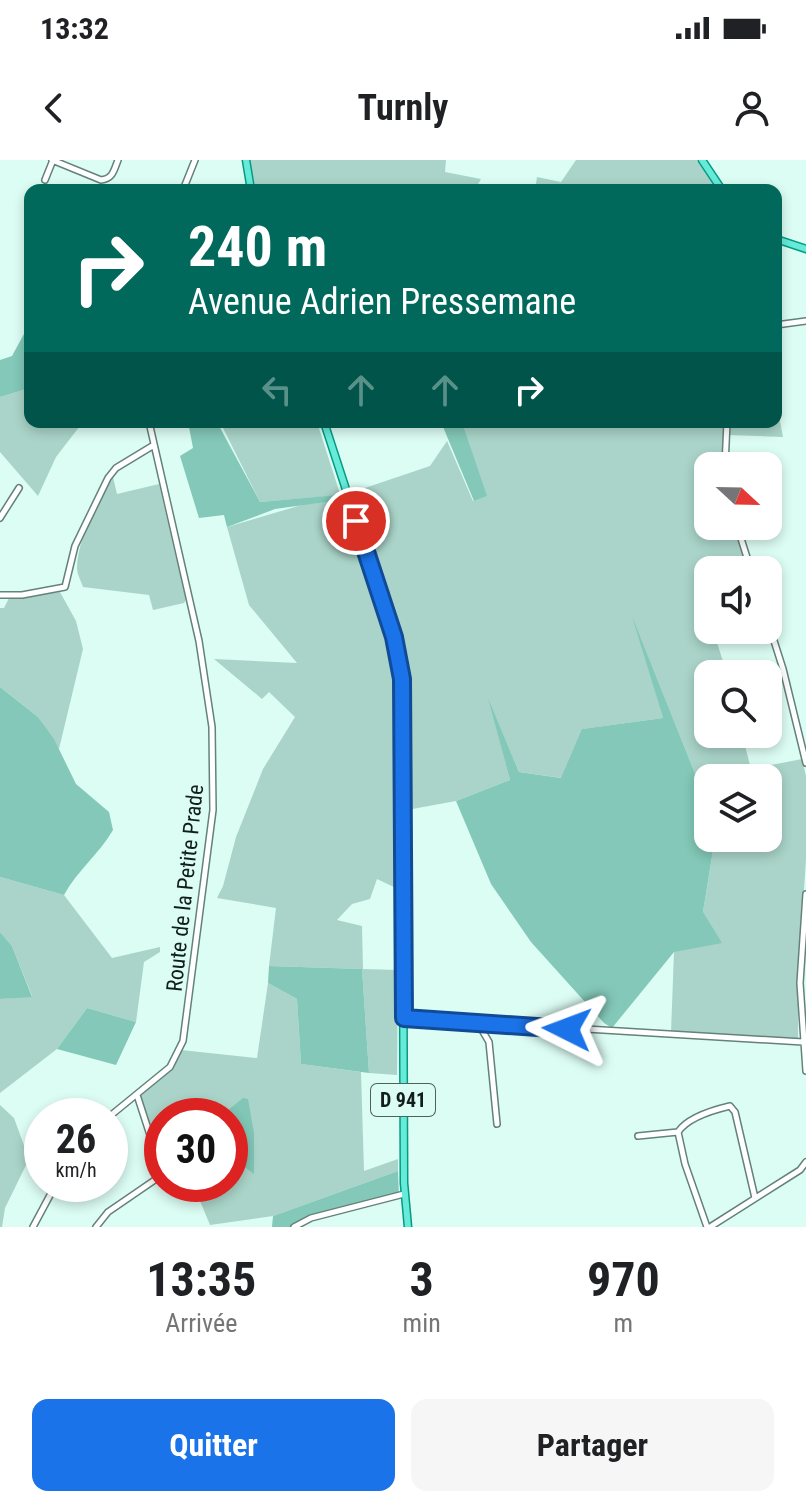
<!DOCTYPE html>
<html lang="fr">
<head>
<meta charset="utf-8">
<style>
	:root { --surface:#fff; --page:#f6f6f6; --text:#202124; --muted:#757577; --accent:#1a73e8 }
	body { margin:0; font-family:"Roboto Condensed",sans-serif; background:var(--page); color:var(--text); height:100vh; display:flex; flex-direction:column; font-size:30px; white-space:nowrap }
	* { box-sizing:border-box; margin:0 }
	p { font-size:26px; color:var(--muted) }
	.icon { flex:none; width:44px; height:44px; fill:none; stroke:currentColor; stroke-width:2; stroke-linecap:round; stroke-linejoin:round }
	.map { position:relative; height:1067px; overflow:hidden }
	.drawer { display:flex; flex-direction:column; background:var(--surface); flex:1 }
	.drawer>* { flex:none }
	.hud { position:absolute; left:24px; top:24px; width:758px; height:244px; border-radius:16px; box-shadow:0 4px 12px #0003; background:#00695c; color:#fff; overflow:hidden }
	.needle { width:52px; rotate:112deg }
	.controls { position:absolute; left:694px; top:292px; display:grid; gap:16px }
	.controls a { display:grid; place-items:center; width:88px; height:88px; border-radius:16px; background:var(--surface); box-shadow:0 4px 12px #0003; font-size:40px }
	.speed { position:absolute; left:24px; top:938px; display:flex; gap:16px; font-size:40px; font-weight:700; text-align:center }
	.speed>* { display:grid; place-content:center; width:104px; height:104px; border-radius:50%; background:var(--surface); box-shadow:0 4px 12px #0003; line-height:1 }
	.speed small { font-size:20px; font-weight:400 }
	.speed .limit { border:12px solid #d22; background:#fff; color:#111 }
	.pin { position:absolute; display:grid; place-items:center; width:68px; height:68px; color:#fff; margin:-34px; border:4px solid #fff; border-radius:50%; box-shadow:0 2px 8px #0007 }
	.me { position:absolute; width:88px; margin:-44px; rotate:273deg; stroke-linejoin:round; filter:drop-shadow(0 0 6px #0008) }
	.turn { display:flex; align-items:center; gap:28px; height:168px; padding:0 32px; font-size:36px }
	.turn .icon { width:104px; height:104px; stroke-width:2.5 }
	.turn b { display:block; font-size:56px; line-height:68px }
	.lanes { display:flex; align-items:center; height:76px; padding:0 32px; background:#0003; justify-content:center; gap:40px; direction:ltr }
	.lanes .off { opacity:.35 }
	.eta { display:flex; justify-content:space-evenly; align-items:center; height:136px; text-align:center }
	.eta b { font-size:48px; font-weight:700; line-height:56px }
	.button { display:flex; gap:16px; margin-top:auto; padding:16px 32px }
	.button a { flex:1; height:92px; border-radius:16px; background:var(--accent); color:#fff; font-size:32px; font-weight:700; line-height:92px; text-align:center }
	.button a+a { background:var(--page); color:var(--text) }
	.status { display:flex; justify-content:space-between; align-items:center; height:56px; padding:0 40px; background:var(--surface); direction:ltr }
	.status svg { height:22px; fill:currentColor }
	header { display:flex; justify-content:space-between; align-items:center; height:104px; padding:0 32px; background:var(--surface); font-size:36px; font-weight:700 }
	.map>svg:first-child { display:block }
</style>
</head>
<body>
<div class="status"><b>13:32</b><svg viewBox="0 0 49 12"><path d="M0 12V9h3v3zM5 12V6h3v6zM10 12V3h3v9zM15 12V0h3v12zM26 1h20v11H26zM47 4h2v5h-2z"/></svg></div>
<header><svg class="icon" aria-label="back" viewBox="0 0 24 24"><path d="M15 5l-7 7 7 7"/></svg>Turnly<svg class="icon" aria-label="person" viewBox="0 0 24 24"><circle cx="12" cy="8" r="4"/><path d="M4 21q1-7 8-7t8 7"/></svg></header>
<div class="map">
<svg width="806" height="1067" viewBox="0 0 806 1067">
	<rect width="100%" height="100%" fill="#dcfdf4"/>
	<!-- green -->
	<path fill="#aad4c9" d="M 249,0 L 446,0 L 445,12 L 481,19 L 475,30 L 256,30 Z
		M 576,0 L 697,0 L 717,30 L 535,30 L 537,17 L 561,22 Z
		M 30,228 L 30,262 L 83,262 L 56,297 L 38,336 L 0,292 L 0,237 Z
		M 776,240 L 783,277 L 728,275 L 730,262 L 776,262 Z
		M 220,262 L 317,262 L 392,496 L 395,524 L 398,729 L 377,719 L 370,739 L 352,744 L 337,760 L 362,766 L 363,809 L 398,810 L 397,915 L 369,913 L 362,809 L 269,806 L 276,748 L 217,738 L 223,726 L 236,677 L 263,609 L 295,557 L 269,532 L 262,539 L 214,499 L 297,503 L 249,445 L 227,367 L 332,336 L 260,342 Z
		M 462,262 L 725,262 L 723,306 L 708,306 L 708,366 L 735,366 L 749,410 L 708,410 L 708,440 L 704,441 L 708,454 L 708,470 L 713,470 L 727,514 L 708,514 L 708,574 L 742,574 L 751,609 L 802,599 L 806,616 L 806,699 L 798,822 L 798,879 L 671,872 L 674,792 L 703,752 L 715,678 L 768,678 L 768,618 L 725,618 L 725,613 L 696,616 L 637,469 L 663,558 L 583,569 L 562,618 L 519,612 L 491,546 L 510,620 L 456,641 L 407,650 L 404,507 L 352,335 L 356,331 L 430,306 L 447,281 L 473,341 L 486,336 Z
		M 113,317 L 117,334 L 159,324 L 186,440 L 184,443 L 153,450 L 149,435 L 83,427 C 81,421 77,414 77,408 C 77,381 98,339 113,317 Z
		M 60,432 L 76,461 L 83,489 L 59,589 L 38,557 L 0,527 L 0,448 L 4,448 L 9,438 Z
		M 0,717 L 64,735 L 112,798 L 160,787 L 160,792 L 144,802 L 136,862 L 87,848 L 57,889 L 0,933 L 0,839 L 32,836 L 12,786 L 0,772 Z
		M 268,823 L 297,839 L 301,904 L 361,912 L 364,1011 L 398,999 L 398,1011 L 273,1056 L 210,1065 L 193,1024 L 230,1024 L 230,956 L 162,956 L 162,1003 L 140,935 L 173,909 L 181,890 L 257,898 Z
		M 0,945 L 14,958 L 29,999 L 5,1048 L 2,1067 L 0,1067 Z"/>
	<!-- forest -->
	<path fill="#83c8b8" d="M 25,172 L 30,173 L 30,228 L 0,237 L 0,200 L 12,196 Z
		M 188,262 L 217,262 L 260,342 L 338,335 L 340,340 L 275,349 L 227,367 L 224,355 L 199,358 L 180,296 L 193,288 Z
		M 441,262 L 462,262 L 487,336 L 474,341 Z
		M 632,456 L 696,616 L 726,613 L 725,618 L 708,618 L 708,678 L 715,678 L 703,752 L 722,783 L 674,792 L 612,868 L 604,863 L 531,782 L 491,724 L 456,641 L 510,620 L 488,538 L 519,612 L 561,618 L 582,569 L 663,558 Z
		M 0,527 L 38,557 L 54,579 L 76,624 L 109,652 L 113,670 C 99,694 77,711 64,735 L 0,717 Z
		M 0,772 L 12,786 L 32,837 L 0,839 Z
		M 269,806 L 362,809 L 369,913 L 301,904 L 297,839 L 268,823 Z
		M 87,848 L 136,862 L 116,905 L 57,889 Z
		M 398,1011 L 399,1037 L 312,1060 L 298,1067 L 272,1067 L 273,1056 Z"/>
	<!-- water -->
	<path fill="#81c6b6" d="M 243,938 L 248,939 L 254,973 L 254,1014 L 230,996 L 230,956 L 221,956 Z"/>
	<g fill="none" stroke-linecap="round" stroke-linejoin="round">
		<defs>
			<path id="minor" d="M 52,0 L 101,20 C 113,19 114,10 118,0
				M 45,20 L 53,0
				M 183,30 L 195,0
				M 776,165 L 806,161
				M 725,306 L 727,262
				M 0,358 L 19,328
				M 737,366 L 751,410
				M 0,435 L 22,435 L 65,427 L 75,386 L 108,318 L 116,308 L 154,285
				M 768,462 L 783,509 L 806,603
				M 806,734 L 800,823 L 806,911
				M 404,858 L 803,882
				M 479,865 L 489,882 L 497,964
				M 137,935 L 162,1012
				M 110,956 L 170,907 L 183,881 L 213,650 L 212,567 L 199,481 L 149,262
				M 638,976 L 678,972
				M 33,1067 L 56,1024
				M 96,1067 L 108,1052 L 162,1015
				M 294,1067 L 311,1058 L 404,1034
				M 707,1067 L 685,1004 L 678,972 C 688,957 713,950 730,946 L 735,952 L 755,1038
				M 710,1067 L 800,1010 L 806,1002"/>
			<path id="major" d="M 246,0 L 251,30
				M 702,0 L 722,30
				M 776,79 L 806,89
				M 324,262 L 394,477 L 402,519 L 404,1023 L 408,1067"/>
		</defs>
		<!-- minor casing -->
		<use href="#minor" stroke="#64827a" stroke-width="8"/>
		<!-- major casing -->
		<use href="#major" stroke="#069a85" stroke-width="9"/>
		<!-- minor -->
		<use href="#minor" stroke="#fff" stroke-width="5"/>
		<!-- major -->
		<use href="#major" stroke="#66ebd8" stroke-width="6"/>
	</g>
	<g fill="none" stroke-linecap="round" stroke-linejoin="round">
		<defs>
			<path id="route" d="M 356,361 L 394,477 L 402,519 L 404,858 L 567,869"/>
		</defs>
		<!-- route casing -->
		<use href="#route" stroke="#114b97" stroke-width="20"/>
		<!-- route -->
		<use href="#route" stroke="#1a73e8" stroke-width="14"/>
	</g>
	<g text-anchor="middle" dominant-baseline="central" stroke-width="7" stroke-linejoin="round" paint-order="stroke">
		<!-- shield labels -->
		<rect fill="#dcfdf4" stroke="#4f615c" stroke-width="2" x="371" y="924" width="64" height="32" rx="6"/>
		<g font-size="20" font-weight="bold" fill="#121e1b">
			<text x="403" y="940">D 941</text>
		</g>
		<!-- street labels -->
		<g font-size="22" fill="#121e1b" stroke="#dcfdf4">
			<text transform="translate(185 728) rotate(-84)">Route de la Petite Prade</text>
		</g>
	</g>
</svg>
<div class="controls">
<a><svg class="needle" viewBox="-14 -14 28 28"><path d="M0-13l5 13h-10z" fill="#e53935"/><path d="M0 13l5-13h-10z" fill="#757577"/></svg></a>
<a><svg class="icon" aria-label="sound" viewBox="0 0 24 24"><path d="M4 9h4l5-4v14l-5-4H4zM17 9q2 3 0 6"/></svg></a>
<a><svg class="icon" aria-label="search" viewBox="0 0 24 24"><circle cx="10" cy="10" r="6"/><path d="M15 15l6 6"/></svg></a>
<a><svg class="icon" aria-label="layers" viewBox="0 0 24 24"><path d="M12 4l9 5-9 5-9-5zM3 14l9 5 9-5"/></svg></a>
</div>
<div class="speed"><div>26<small>km/h</small></div><div class="limit">30</div></div>
<div class="pin" style="left:356px;top:361px;background:#d93025"><svg class="icon" aria-label="arrive" viewBox="0 0 24 24"><path d="M6 21V4h12l-3 4 3 4H6"/></svg></div>
<svg class="me" style="left:567px;top:869px" viewBox="-20 -20 40 40"><path d="M0-17L14 15 0 8-14 15z" fill="#1a73e8" stroke="#fff" stroke-width="4"/></svg>
<div class="hud">
<div class="turn"><svg class="icon" aria-label="right" viewBox="0 0 24 24"><path d="M7 20v-9h11M14 6l5 5-5 5"/></svg><div><b>240 m</b>Avenue Adrien Pressemane</div></div>
<div class="lanes"><svg class="icon off" aria-label="left" viewBox="0 0 24 24"><path d="M17 20v-9H6M10 6l-5 5 5 5"/></svg><svg class="icon off" aria-label="ahead" viewBox="0 0 24 24"><path d="M12 20V5M6 11l6-6 6 6"/></svg><svg class="icon off" aria-label="ahead" viewBox="0 0 24 24"><path d="M12 20V5M6 11l6-6 6 6"/></svg><svg class="icon" aria-label="right" viewBox="0 0 24 24"><path d="M7 20v-9h11M14 6l5 5-5 5"/></svg></div>
</div>
</div>
<section class="drawer">
<div class="eta">
<div><b>13:35</b><p>Arrivée</p></div>
<div><b>3</b><p>min</p></div>
<div><b>970</b><p>m</p></div>
</div>
<div class="button"><a>Quitter</a><a>Partager</a></div>
</section>
</body>
</html>
